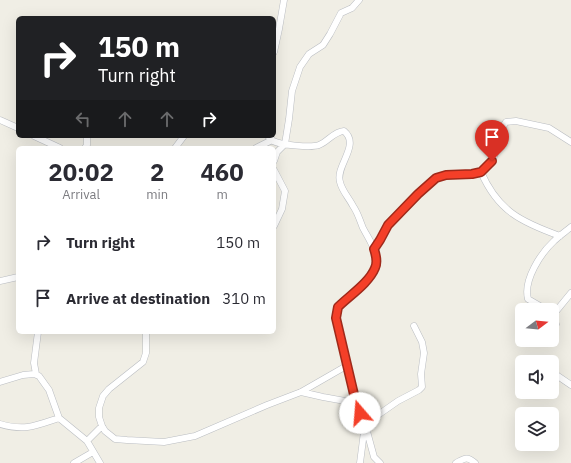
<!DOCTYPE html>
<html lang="en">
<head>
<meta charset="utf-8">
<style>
	:root { --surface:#fff; --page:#f7f7f7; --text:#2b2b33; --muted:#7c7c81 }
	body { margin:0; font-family:"IBM Plex Sans",sans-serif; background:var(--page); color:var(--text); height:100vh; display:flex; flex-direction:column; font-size:15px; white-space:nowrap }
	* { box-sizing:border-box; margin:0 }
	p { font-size:13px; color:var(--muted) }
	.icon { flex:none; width:22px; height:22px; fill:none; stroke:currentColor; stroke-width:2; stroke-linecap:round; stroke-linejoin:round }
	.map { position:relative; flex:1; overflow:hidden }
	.sheet { position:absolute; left:16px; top:146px; width:260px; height:188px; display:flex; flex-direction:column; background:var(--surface); border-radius:6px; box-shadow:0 4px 16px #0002 }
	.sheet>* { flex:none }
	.top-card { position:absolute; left:16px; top:16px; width:260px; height:122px; border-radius:6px; box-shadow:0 4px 16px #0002; background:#202124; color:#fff; overflow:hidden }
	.needle { width:26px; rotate:74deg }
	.tools { position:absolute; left:515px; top:303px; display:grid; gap:8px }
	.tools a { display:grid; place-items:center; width:44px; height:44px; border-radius:6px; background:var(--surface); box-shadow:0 4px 16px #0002; font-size:20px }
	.pin { position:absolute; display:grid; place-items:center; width:34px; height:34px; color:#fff; margin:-41px -17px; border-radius:50% 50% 50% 0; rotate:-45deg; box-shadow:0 0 4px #0007 }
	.pin .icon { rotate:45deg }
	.me { position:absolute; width:44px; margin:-22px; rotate:342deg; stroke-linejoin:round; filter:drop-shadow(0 0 3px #0008) }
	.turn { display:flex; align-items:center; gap:14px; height:84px; padding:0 16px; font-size:18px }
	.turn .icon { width:52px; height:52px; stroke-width:2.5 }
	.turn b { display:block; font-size:28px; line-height:34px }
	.lanes { display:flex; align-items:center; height:38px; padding:0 16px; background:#0003; justify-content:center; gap:20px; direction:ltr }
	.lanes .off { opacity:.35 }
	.eta { display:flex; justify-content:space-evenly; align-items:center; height:68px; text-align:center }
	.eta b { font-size:24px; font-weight:700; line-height:28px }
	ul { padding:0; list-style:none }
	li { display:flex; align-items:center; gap:12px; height:56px; padding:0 16px }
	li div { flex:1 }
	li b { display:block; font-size:15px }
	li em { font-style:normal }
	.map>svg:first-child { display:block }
</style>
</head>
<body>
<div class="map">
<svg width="571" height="463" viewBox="0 0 571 463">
	<rect width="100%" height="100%" fill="#f0eee5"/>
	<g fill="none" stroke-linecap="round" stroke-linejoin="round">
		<defs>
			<path id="minor" d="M 274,52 L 279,29 L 284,0
				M 0,120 L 18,128
				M 34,136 L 60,148
				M 268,136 C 269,137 271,140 273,141 C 281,145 311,148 319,145 C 329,141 333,132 344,131 C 361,145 335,166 340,182 C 342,191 349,198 353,206 C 358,213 360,221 363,228 C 368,238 377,250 377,262 C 376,278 349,296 338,307 L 336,318 L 356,403 L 365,424 L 374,457 L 380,463
				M 85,148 L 87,145 L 87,136
				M 175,148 L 184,136
				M 256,148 L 272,140
				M 274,161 L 277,152 L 285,144 L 289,119 L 292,91 L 300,67 L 309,54 L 323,45 L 330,34 L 341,13 L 352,8 L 359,0
				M 274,170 L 285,191 L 282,209 L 274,226
				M 481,172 C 498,211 521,222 560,236
				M 374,249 C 380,242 382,233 388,226 C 392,220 398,215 403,210 C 412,201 429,180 441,176 C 457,171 472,181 487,166 C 500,155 495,135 506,122 L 516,121 L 549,128 L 571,142
				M 0,281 L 18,277
				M 547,310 L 528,299 C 523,280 541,253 554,241 C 559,236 565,232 571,227
				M 552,314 L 556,324
				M 553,315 L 571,293
				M 146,332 L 146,353 L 143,362 L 109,389 L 103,396 L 99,408 L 99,417 L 102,426 L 105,431 L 115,439 L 127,440 L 164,442 L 195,436 L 267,405 L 301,392 L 348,365
				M 552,372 L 571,385
				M 36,374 L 34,363 L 38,332
				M 0,382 L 23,375 L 34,374 L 39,376 L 49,390 L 59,418 L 87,441 L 100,463
				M 301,392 L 323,397 L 356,403
				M 0,424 C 25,431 35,426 59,418
				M 87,441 L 102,426
				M 74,463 L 93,452
				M 360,463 L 365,424 L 398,401 L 419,390 L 422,387 L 421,374 L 424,353 L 422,342 L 414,326
				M 456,463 C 465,458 467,456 475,463"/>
		</defs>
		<!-- minor casing -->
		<use href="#minor" stroke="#babdc2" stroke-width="7"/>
		<!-- minor -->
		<use href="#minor" stroke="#fff" stroke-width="6"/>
	</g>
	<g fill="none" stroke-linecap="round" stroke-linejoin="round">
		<defs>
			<path id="route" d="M 360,413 L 356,403 L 336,318 L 338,307 C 349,296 369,283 375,268 C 378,262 376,255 374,249 L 380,240 L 388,225 L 418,194 L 436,178 L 446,175 L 472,174 L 481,172 L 492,161"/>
		</defs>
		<!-- route casing -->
		<use href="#route" stroke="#9f291a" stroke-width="10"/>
		<!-- route -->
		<use href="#route" stroke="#f43f28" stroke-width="7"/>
	</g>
</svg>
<div class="tools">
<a><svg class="needle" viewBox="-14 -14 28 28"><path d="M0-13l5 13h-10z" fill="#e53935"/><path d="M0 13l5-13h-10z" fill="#7c7c81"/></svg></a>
<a><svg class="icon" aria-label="sound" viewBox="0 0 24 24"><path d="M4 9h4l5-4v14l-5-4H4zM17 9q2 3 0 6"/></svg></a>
<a><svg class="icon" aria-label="layers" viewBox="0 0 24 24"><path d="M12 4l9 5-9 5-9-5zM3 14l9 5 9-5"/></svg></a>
</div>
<div class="pin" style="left:492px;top:161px;background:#d93025"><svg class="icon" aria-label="arrive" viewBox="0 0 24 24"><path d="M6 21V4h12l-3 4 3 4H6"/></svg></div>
<svg class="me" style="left:360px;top:413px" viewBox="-20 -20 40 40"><circle r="19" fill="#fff"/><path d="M0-13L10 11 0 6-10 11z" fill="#f43f28"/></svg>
<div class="top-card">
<div class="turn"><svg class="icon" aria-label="right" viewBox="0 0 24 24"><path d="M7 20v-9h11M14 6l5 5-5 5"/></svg><div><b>150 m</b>Turn right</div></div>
<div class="lanes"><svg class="icon off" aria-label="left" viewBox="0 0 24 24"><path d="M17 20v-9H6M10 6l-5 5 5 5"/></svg><svg class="icon off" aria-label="ahead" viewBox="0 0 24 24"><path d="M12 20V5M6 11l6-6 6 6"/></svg><svg class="icon off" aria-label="ahead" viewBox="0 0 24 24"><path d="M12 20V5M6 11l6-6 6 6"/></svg><svg class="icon" aria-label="right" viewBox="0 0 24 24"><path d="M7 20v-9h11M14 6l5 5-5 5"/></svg></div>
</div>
<section class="sheet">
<div class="eta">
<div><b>20:02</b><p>Arrival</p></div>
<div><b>2</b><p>min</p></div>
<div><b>460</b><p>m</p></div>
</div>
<ul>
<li><svg class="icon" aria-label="right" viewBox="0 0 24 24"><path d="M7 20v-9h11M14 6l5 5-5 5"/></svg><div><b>Turn right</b></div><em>150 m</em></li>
<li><svg class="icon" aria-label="arrive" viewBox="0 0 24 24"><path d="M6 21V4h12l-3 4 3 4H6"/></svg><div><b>Arrive at destination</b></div><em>310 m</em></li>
</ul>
</section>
</div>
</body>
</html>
